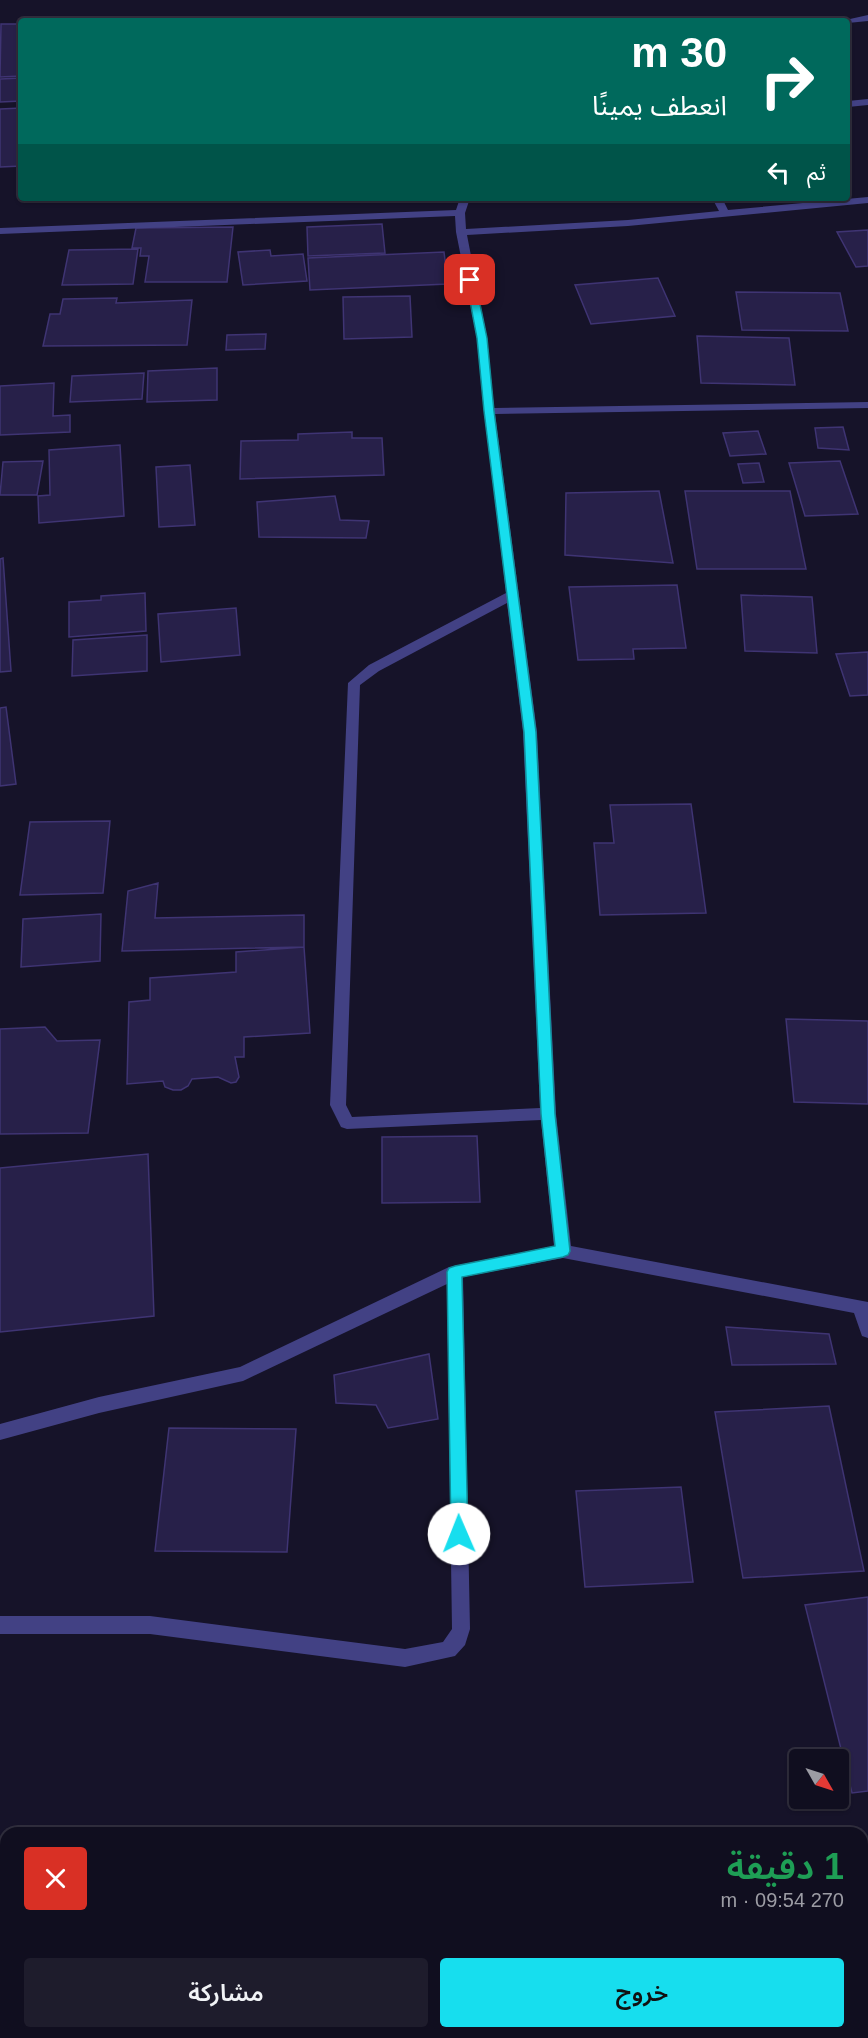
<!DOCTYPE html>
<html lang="ar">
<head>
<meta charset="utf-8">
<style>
	:root { --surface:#100e1f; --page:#1e1c2c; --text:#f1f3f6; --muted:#9c9ca4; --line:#302e3d; --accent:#17deee }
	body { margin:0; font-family:Helvetica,"Noto Sans Arabic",sans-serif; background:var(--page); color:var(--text); direction:rtl; height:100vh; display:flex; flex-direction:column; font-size:22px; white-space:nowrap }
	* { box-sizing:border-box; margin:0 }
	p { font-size:20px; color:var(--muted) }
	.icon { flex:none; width:33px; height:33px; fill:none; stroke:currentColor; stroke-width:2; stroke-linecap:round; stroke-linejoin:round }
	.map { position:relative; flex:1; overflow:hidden; direction:ltr }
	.drawer { position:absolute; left:0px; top:1827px; width:868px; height:212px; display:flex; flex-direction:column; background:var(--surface); border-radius:18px 18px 0 0; box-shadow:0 2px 4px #0004,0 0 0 2px var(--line); direction:rtl }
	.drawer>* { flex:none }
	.hud { position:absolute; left:18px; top:18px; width:832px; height:183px; border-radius:6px; box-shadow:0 2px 4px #0004,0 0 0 2px var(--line); direction:rtl; background:#00695c; color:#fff; overflow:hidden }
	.needle { width:39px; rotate:129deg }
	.buttons { position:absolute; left:789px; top:1749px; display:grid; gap:12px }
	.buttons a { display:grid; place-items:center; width:60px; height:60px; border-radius:6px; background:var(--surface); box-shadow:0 2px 4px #0004,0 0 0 2px var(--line); font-size:30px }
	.pin { position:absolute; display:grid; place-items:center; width:51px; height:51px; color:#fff; margin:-26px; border-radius:12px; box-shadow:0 3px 9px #0006 }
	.me { position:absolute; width:66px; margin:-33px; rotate:359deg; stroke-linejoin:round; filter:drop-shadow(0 0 4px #0008) }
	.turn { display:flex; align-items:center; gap:21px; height:126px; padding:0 24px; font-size:27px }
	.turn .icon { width:78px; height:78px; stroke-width:2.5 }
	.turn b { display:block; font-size:42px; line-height:51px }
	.then { display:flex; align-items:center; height:57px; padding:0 24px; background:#0003; gap:12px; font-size:22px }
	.round { display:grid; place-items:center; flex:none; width:63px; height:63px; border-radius:6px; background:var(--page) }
	.overview { display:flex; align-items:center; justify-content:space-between; height:102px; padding:0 24px }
	h1 { font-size:36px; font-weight:600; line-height:45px; color:#1e9e55 }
	.action { display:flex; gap:12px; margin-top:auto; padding:12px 24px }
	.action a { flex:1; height:69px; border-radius:6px; background:var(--accent); color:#111; font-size:24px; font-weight:600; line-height:69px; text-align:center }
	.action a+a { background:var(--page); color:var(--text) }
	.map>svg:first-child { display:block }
</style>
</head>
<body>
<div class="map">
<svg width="868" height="2038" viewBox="0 0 868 2038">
	<rect width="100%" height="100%" fill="#161329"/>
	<!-- building -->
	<path fill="#272049" stroke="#3f3473" stroke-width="1.5" d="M 1,24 L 21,24 L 21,76 L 0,77 Z
		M 21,78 L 21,101 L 0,102 L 0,79 Z
		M 21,108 L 21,166 L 0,167 L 0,109 Z
		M 382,224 L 385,253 L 308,256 L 307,227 Z
		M 233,227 L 227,282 L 145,282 L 149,256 L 140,256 L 141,248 L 132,248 L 136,228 Z
		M 868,230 L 868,266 L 856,267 L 837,232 Z
		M 138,249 L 133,284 L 62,285 L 69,250 Z
		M 270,250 L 271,256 L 303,254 L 307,281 L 243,285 L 238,252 Z
		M 444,252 L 448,284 L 310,290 L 308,258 Z
		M 658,278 L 675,316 L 591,324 L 575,285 Z
		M 736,292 L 840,293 L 848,331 L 742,330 Z
		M 410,296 L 412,337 L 344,339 L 343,297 Z
		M 117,298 L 116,303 L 192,300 L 187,345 L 43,346 L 50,314 L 60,314 L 63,299 Z
		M 266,334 L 265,349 L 226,350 L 227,335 Z
		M 697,336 L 789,338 L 795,385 L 701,383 Z
		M 217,368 L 217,400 L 147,402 L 148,371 Z
		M 144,373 L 142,399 L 70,402 L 72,376 Z
		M 54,383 L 53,416 L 70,415 L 70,432 L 0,435 L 0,386 Z
		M 843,427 L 849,450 L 818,448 L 815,428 Z
		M 758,431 L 766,454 L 730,456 L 723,433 Z
		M 352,432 L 352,438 L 382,438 L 384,475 L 240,479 L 241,441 L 298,440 L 298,434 Z
		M 120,445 L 124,516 L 39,523 L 38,496 L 50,495 L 49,450 Z
		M 43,461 L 37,495 L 0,495 L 3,462 Z
		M 840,461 L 858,514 L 805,516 L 789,463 Z
		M 759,463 L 764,482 L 743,483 L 738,464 Z
		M 190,465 L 195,525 L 159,527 L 156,467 Z
		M 659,491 L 673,563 L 565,555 L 566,493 Z
		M 685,491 L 790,491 L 806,569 L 697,569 Z
		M 335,496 L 340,520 L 369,521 L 366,538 L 259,537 L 257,502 Z
		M 3,558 L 11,671 L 0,672 L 0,559 Z
		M 677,585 L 686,648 L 633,649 L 634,659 L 578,660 L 569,587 Z
		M 145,593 L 146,631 L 69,637 L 69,602 L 101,600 L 101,596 Z
		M 741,595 L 812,597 L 817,653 L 745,651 Z
		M 236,608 L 240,655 L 161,662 L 158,614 Z
		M 147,635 L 147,671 L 72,676 L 73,640 Z
		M 868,652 L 868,695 L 850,696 L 836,654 Z
		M 6,707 L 16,784 L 0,786 L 0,708 Z
		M 691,804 L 706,913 L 600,915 L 594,843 L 614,843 L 610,805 Z
		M 110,821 L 103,893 L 20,895 L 30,822 Z
		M 158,883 L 155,918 L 304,915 L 304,947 L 122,951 L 128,891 Z
		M 101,914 L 100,961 L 21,967 L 23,919 Z
		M 304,947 L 310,1033 L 244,1037 L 244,1057 L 235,1057 L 239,1077 L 236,1082 L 231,1083 L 218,1077 L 192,1079 L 188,1086 L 181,1090 L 173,1090 L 165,1087 L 163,1081 L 127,1084 L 129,1002 L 150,1000 L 150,978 L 236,972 L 236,952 Z
		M 786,1019 L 868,1021 L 868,1104 L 794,1102 Z
		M 45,1027 L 57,1041 L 100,1040 L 88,1133 L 0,1134 L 0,1029 Z
		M 477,1136 L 480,1202 L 382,1203 L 382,1137 Z
		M 148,1154 L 154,1316 L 0,1332 L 0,1168 Z
		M 726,1327 L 829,1334 L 836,1364 L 732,1365 Z
		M 429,1354 L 438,1419 L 388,1428 L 376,1405 L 336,1403 L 334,1375 Z
		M 829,1406 L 864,1571 L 743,1578 L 715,1412 Z
		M 169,1428 L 296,1429 L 287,1552 L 155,1551 Z
		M 681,1487 L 693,1582 L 585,1587 L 576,1491 Z
		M 868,1597 L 868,1791 L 852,1793 L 805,1605 Z"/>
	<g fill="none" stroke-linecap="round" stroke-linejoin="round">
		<!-- minor -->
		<path fill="#424184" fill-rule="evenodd" d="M 868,15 L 868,21 L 848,23 L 848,21 L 841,21 Z
			M 868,99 L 868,105 L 848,107 L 848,101 Z
			M 868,197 L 868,203 L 628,226 L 467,235 L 487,338 L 494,408 L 868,402 L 868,408 L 495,414 L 537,732 L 556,1114 L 571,1246 L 868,1302 L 868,1338 L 862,1336 L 854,1313 L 563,1258 L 463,1277 L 470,1629 L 465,1645 L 455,1656 L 405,1667 L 150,1634 L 0,1634 L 0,1616 L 150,1616 L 405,1649 L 443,1642 L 452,1629 L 447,1284 L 243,1381 L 99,1413 L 0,1440 L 0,1424 L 99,1397 L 240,1367 L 449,1267 L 554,1246 L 541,1120 L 347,1129 L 341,1127 L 330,1105 L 348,683 L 369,665 L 506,593 L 477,338 L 456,232 L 455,216 L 0,234 L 0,228 L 456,210 L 460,198 L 470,198 L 465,213 L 466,229 L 628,220 L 719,211 L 712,198 L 722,198 L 728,210 ZM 507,603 L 523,732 L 540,1108 L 352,1117 L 346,1105 L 360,685 L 379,671 Z"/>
	</g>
	<!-- route -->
	<path fill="#17deee" stroke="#0f909b" stroke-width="1.5" d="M 470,277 L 475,280 L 487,338 L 494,411 L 536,732 L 555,1114 L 570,1251 L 568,1255 L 563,1257 L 462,1277 L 468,1534 L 465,1539 L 459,1541 L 453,1539 L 451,1534 L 447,1272 L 449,1268 L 455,1266 L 555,1246 L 541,1114 L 524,732 L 484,411 L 477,338 L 466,280 Z"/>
</svg>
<div class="buttons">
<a><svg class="needle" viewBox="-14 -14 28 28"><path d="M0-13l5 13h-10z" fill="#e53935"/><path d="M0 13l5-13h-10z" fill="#9c9ca4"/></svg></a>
</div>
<div class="pin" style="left:470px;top:280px;background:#d93025"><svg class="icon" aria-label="arrive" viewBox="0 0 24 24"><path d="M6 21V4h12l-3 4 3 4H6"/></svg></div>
<svg class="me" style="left:459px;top:1534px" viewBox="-20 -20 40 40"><circle r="19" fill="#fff"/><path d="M0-13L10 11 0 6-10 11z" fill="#17deee"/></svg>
<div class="hud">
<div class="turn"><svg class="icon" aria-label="right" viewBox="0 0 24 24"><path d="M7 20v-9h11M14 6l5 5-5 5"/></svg><div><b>30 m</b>انعطف يمينًا</div></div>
<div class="then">ثم<svg class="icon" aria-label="left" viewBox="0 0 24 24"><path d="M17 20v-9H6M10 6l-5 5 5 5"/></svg></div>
</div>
<section class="drawer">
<div class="overview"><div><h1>1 دقيقة</h1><p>270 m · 09:54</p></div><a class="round" style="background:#d93025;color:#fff"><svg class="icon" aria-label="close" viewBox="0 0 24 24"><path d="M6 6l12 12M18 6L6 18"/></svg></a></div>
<div class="action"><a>خروج</a><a>مشاركة</a></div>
</section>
</div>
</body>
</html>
